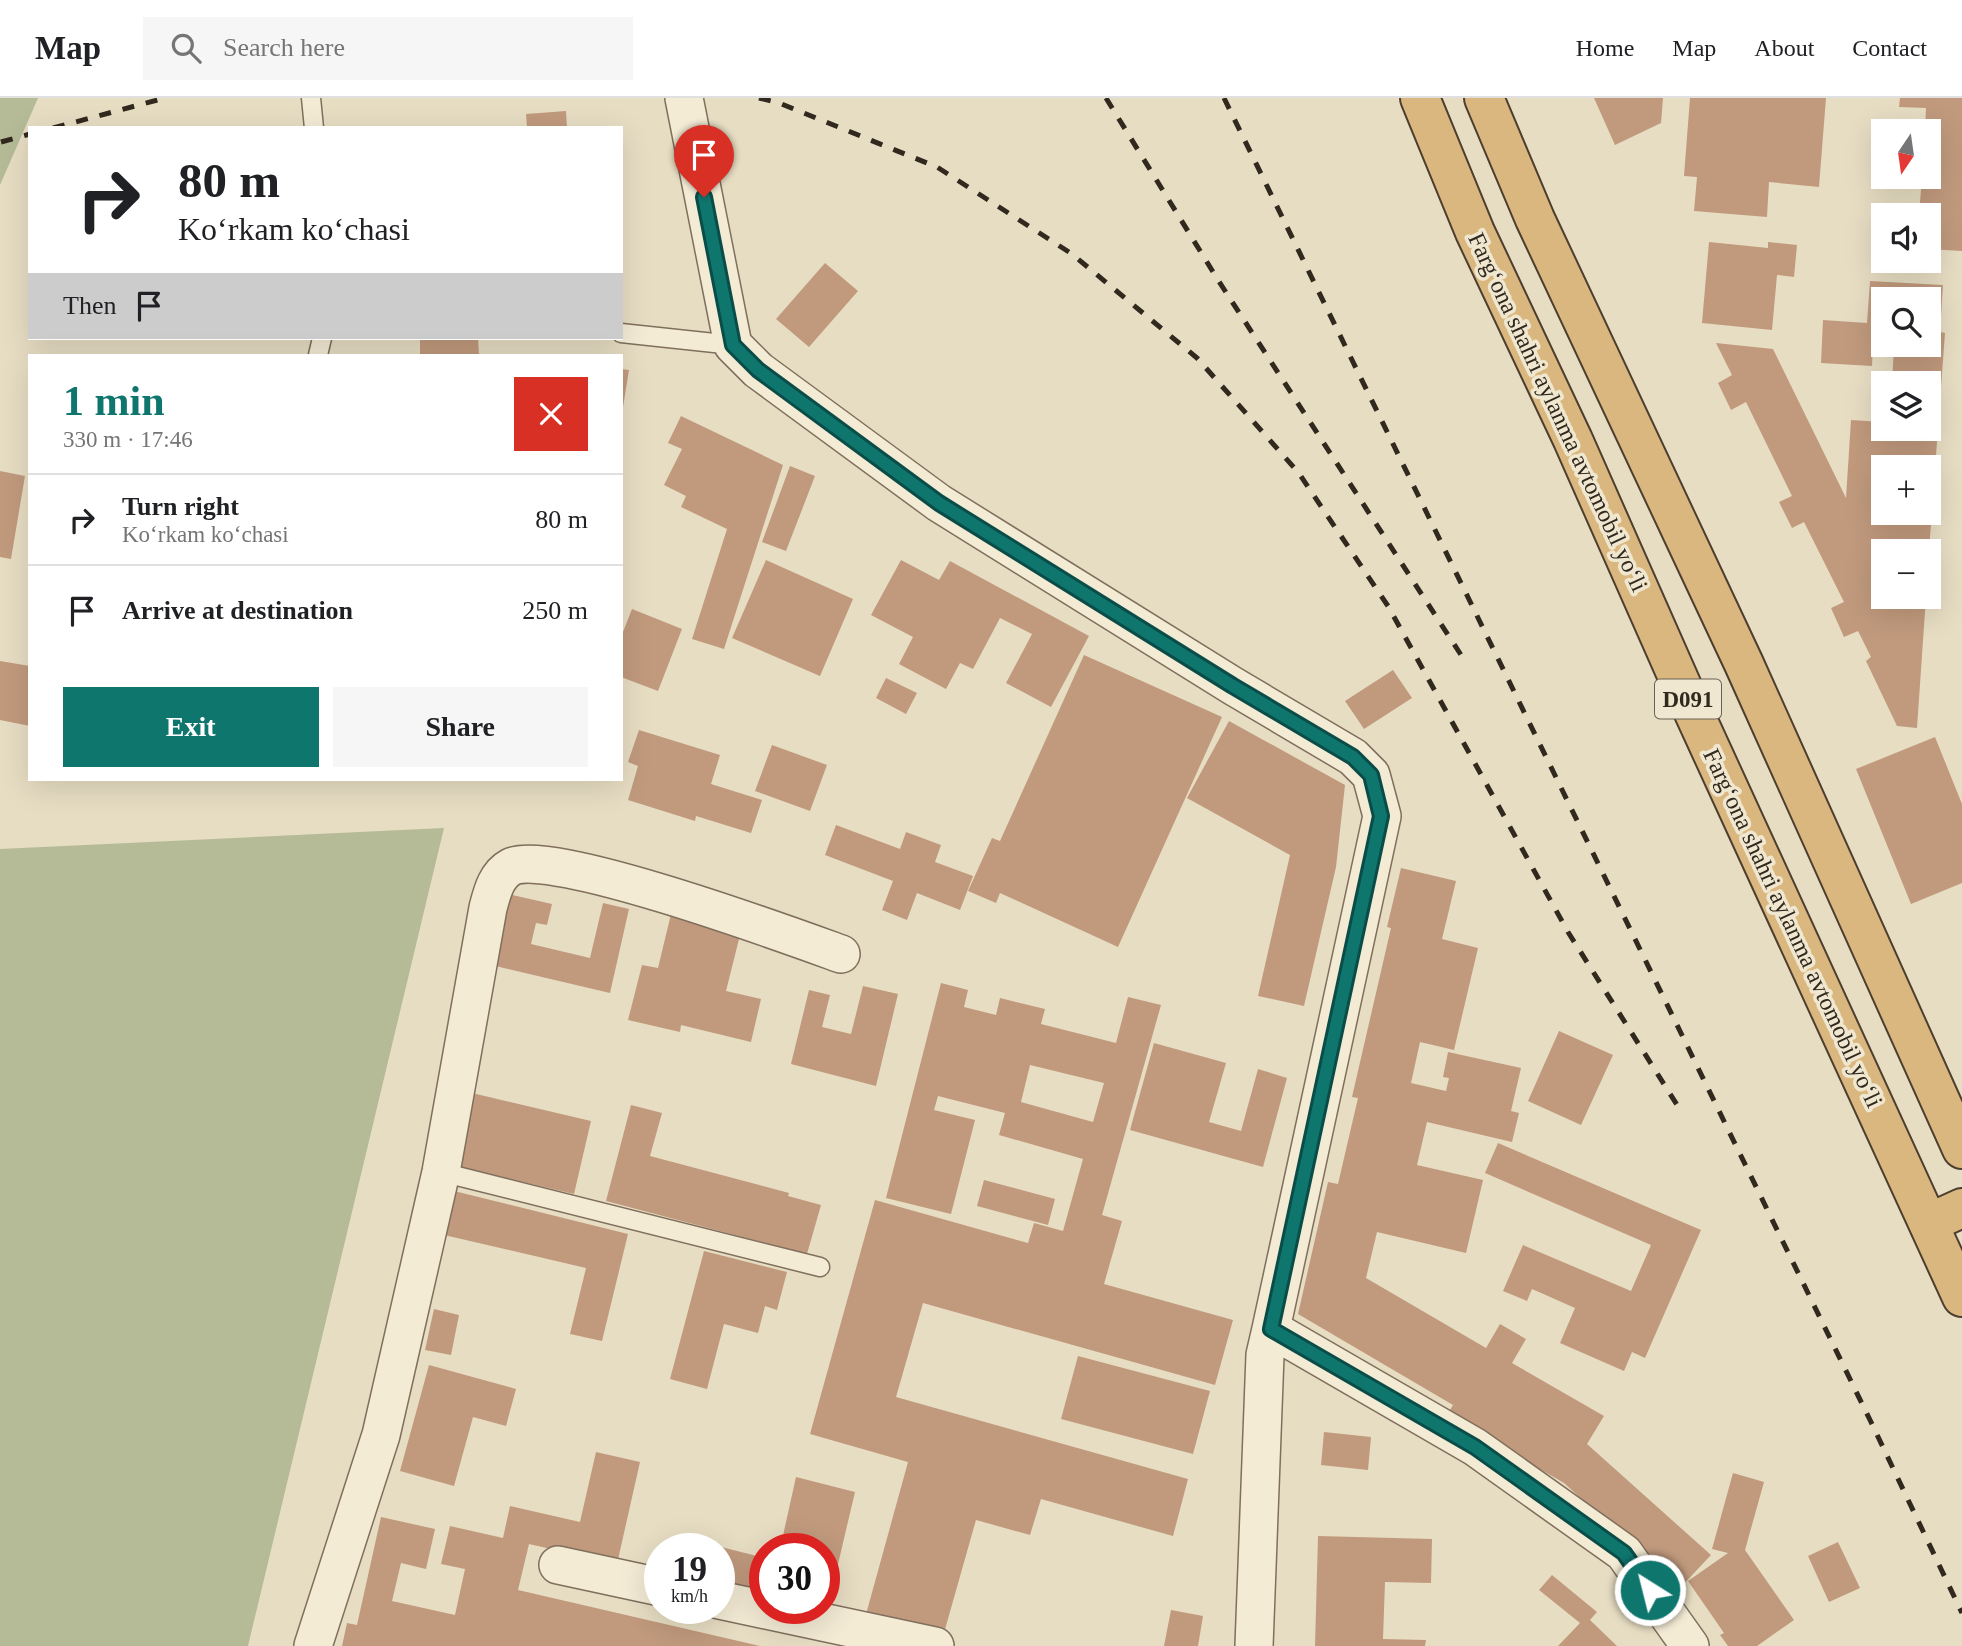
<!DOCTYPE html>
<html lang="en">
<head>
<meta charset="utf-8">
<style>
	:root { --surface:#fff; --page:#f6f6f6; --text:#202124; --muted:#757577; --line:#e0e0e0; --accent:#0f766e }
	body { margin:0; font-family:"Times New Roman",serif; background:var(--page); color:var(--text); height:100vh; display:flex; flex-direction:column; font-size:26px; white-space:nowrap }
	* { box-sizing:border-box; margin:0 }
	p { font-size:23px; color:var(--muted) }
	.icon { flex:none; width:38px; height:38px; fill:none; stroke:currentColor; stroke-width:2; stroke-linecap:round; stroke-linejoin:round }
	.map { position:relative; flex:1; overflow:hidden }
	.sheet { position:absolute; left:28px; top:256px; width:595px; height:427px; display:flex; flex-direction:column; background:var(--surface); border-radius:0px; box-shadow:0 7px 28px #0002 }
	.sheet>* { flex:none }
	.guide { position:absolute; left:28px; top:28px; width:595px; height:214px; border-radius:0px; box-shadow:0 7px 28px #0002; background:#fff; color:var(--text); overflow:hidden }
	.needle { width:46px; rotate:193deg }
	.tools { position:absolute; left:1871px; top:21px; display:grid; gap:14px }
	.tools a { display:grid; place-items:center; width:70px; height:70px; border-radius:0px; background:var(--surface); box-shadow:0 7px 28px #0002; font-size:35px }
	.speed { position:absolute; left:644px; top:1435px; display:flex; gap:14px; font-size:35px; font-weight:700; text-align:center }
	.speed>* { display:grid; place-content:center; width:91px; height:91px; border-radius:50%; background:var(--surface); box-shadow:0 7px 28px #0002; line-height:1 }
	.speed small { font-size:18px; font-weight:400 }
	.speed .limit { border:10px solid #d22; background:#fff; color:#111 }
	.pin { position:absolute; display:grid; place-items:center; width:60px; height:60px; color:#fff; margin:-72px -30px; border-radius:50% 50% 50% 0; rotate:-45deg; box-shadow:0 0 7px #0007 }
	.pin .icon { rotate:45deg }
	.me { position:absolute; width:77px; margin:-38px; rotate:324deg; stroke-linejoin:round; filter:drop-shadow(0 0 5px #0008) }
	.turn { display:flex; align-items:center; gap:24px; height:147px; padding:0 35px; font-size:32px }
	.turn .icon { width:91px; height:91px; stroke-width:2.5 }
	.turn b { display:block; font-size:49px; line-height:60px }
	.then { display:flex; align-items:center; height:66px; padding:0 35px; background:#0003; gap:14px; font-size:26px }
	.round { display:grid; place-items:center; flex:none; width:74px; height:74px; border-radius:0px; background:var(--page) }
	.head { display:flex; align-items:center; justify-content:space-between; height:119px; padding:0 35px }
	h1 { font-size:42px; font-weight:800; line-height:52px; color:var(--accent) }
	.button { display:flex; gap:14px; margin-top:auto; padding:14px 35px }
	.button a { flex:1; height:80px; border-radius:0px; background:var(--accent); color:#fff; font-size:28px; font-weight:800; line-height:80px; text-align:center }
	.button a+a { background:var(--page); color:var(--text) }
	ul { padding:0; list-style:none }
	li { display:flex; align-items:center; gap:21px; height:91px; padding:0 35px; border-top:2px solid var(--line) }
	li div { flex:1 }
	li b { display:block; font-size:26px }
	li em { font-style:normal }
	header { display:flex; align-items:center; gap:42px; box-sizing:border-box; height:98px; padding:0 35px; background:var(--surface); border-bottom:2px solid var(--line) }
	header strong { font-size:33px }
	nav { display:flex; gap:38px; margin-inline-start:auto; font-size:24px }
	.search { width:490px; height:63px; background:var(--page); display:flex; align-items:center; gap:18px; box-sizing:border-box; padding:0 24px; border-radius:0px; color:var(--muted); font-size:26px }
	.map>svg:first-child { display:block }
</style>
</head>
<body>
<header>
<strong>Map</strong>
<div class="search"><svg class="icon" aria-label="search" viewBox="0 0 24 24"><circle cx="10" cy="10" r="6"/><path d="M15 15l6 6"/></svg>Search here</div>
<nav><a>Home</a><a>Map</a><a>About</a><a>Contact</a></nav>
</header>
<div class="map">
<svg width="1962" height="1548" viewBox="0 0 1962 1548">
	<rect width="100%" height="100%" fill="#e7ddc3"/>
	<!-- cemetery -->
	<path fill="#b5ba97" d="M 0,0 L 38,0 L 0,87 Z
		M 444,730 L 248,1548 L 0,1548 L 0,751 Z"/>
	<!-- building -->
	<path fill="#c19a7d" fill-rule="evenodd" d="M 1594,0 L 1663,0 L 1661,25 L 1615,47 Z
		M 1690,0 L 1826,0 L 1819,89 L 1769,84 L 1767,119 L 1694,113 L 1697,79 L 1684,78 Z
		M 1900,0 L 1962,0 L 1962,153 L 1928,151 L 1928,117 L 1919,117 L 1922,79 L 1928,79 L 1928,33 L 1925,33 L 1926,10 L 1899,9 Z
		M 566,13 L 567,30 L 527,30 L 526,16 Z
		M 1709,144 L 1768,150 L 1768,144 L 1797,147 L 1794,179 L 1777,177 L 1772,232 L 1702,225 Z
		M 825,165 L 858,193 L 809,249 L 776,221 Z
		M 1870,183 L 1943,187 L 1940,234 L 1945,235 L 1929,453 L 1883,453 L 1883,499 L 1926,499 L 1917,630 L 1897,628 L 1866,563 L 1871,559 L 1858,533 L 1844,539 L 1831,510 L 1844,504 L 1804,424 L 1792,430 L 1779,404 L 1792,398 L 1746,304 L 1731,312 L 1718,285 L 1732,277 L 1716,245 L 1773,251 L 1846,400 L 1851,322 L 1883,324 L 1883,331 L 1928,331 L 1928,285 L 1892,285 L 1894,247 L 1928,247 L 1928,201 L 1883,201 L 1883,246 L 1873,246 L 1872,268 L 1821,265 L 1823,222 L 1867,225 ZM 1883,369 L 1928,369 L 1928,415 L 1883,415 Z
		M 420,240 L 478,240 L 479,257 L 420,257 Z
		M 621,271 L 629,272 L 623,309 L 621,309 Z
		M 681,318 L 783,367 L 724,551 L 692,541 L 727,431 L 681,409 L 686,398 L 664,387 L 682,351 L 668,345 Z
		M 790,368 L 815,378 L 786,453 L 762,444 Z
		M 0,373 L 25,378 L 11,461 L 0,459 Z
		M 766,462 L 853,501 L 820,578 L 732,540 Z
		M 901,462 L 939,482 L 950,463 L 1089,538 L 1051,609 L 1006,585 L 1032,536 L 1000,520 L 973,571 L 960,565 L 946,591 L 899,566 L 913,539 L 871,517 Z
		M 632,511 L 682,531 L 658,593 L 621,579 L 621,539 Z
		M 1084,557 L 1222,619 L 1118,849 L 1000,795 L 996,805 L 968,793 L 992,740 L 1000,743 Z
		M 0,563 L 30,568 L 30,628 L 0,622 Z
		M 1393,572 L 1412,600 L 1364,631 L 1345,603 Z
		M 886,580 L 917,595 L 906,616 L 876,600 Z
		M 1229,623 L 1345,687 L 1336,769 L 1304,908 L 1258,898 L 1290,757 L 1187,700 Z
		M 639,632 L 720,657 L 711,686 L 762,702 L 751,735 L 696,718 L 695,723 L 628,702 L 638,668 L 628,664 Z
		M 1935,639 L 1962,706 L 1962,785 L 1911,806 L 1856,671 Z
		M 772,647 L 827,667 L 810,713 L 755,693 Z
		M 836,727 L 900,751 L 906,734 L 941,747 L 935,764 L 973,778 L 960,812 L 917,795 L 907,822 L 882,812 L 893,783 L 825,757 Z
		M 1401,770 L 1456,783 L 1442,841 L 1478,850 L 1454,952 L 1420,944 L 1411,985 L 1446,993 L 1449,980 L 1443,979 L 1448,954 L 1521,970 L 1511,1013 L 1519,1015 L 1512,1044 L 1427,1024 L 1417,1067 L 1483,1082 L 1466,1155 L 1377,1134 L 1366,1180 L 1486,1250 L 1500,1226 L 1526,1241 L 1512,1265 L 1604,1318 L 1587,1346 L 1711,1457 L 1680,1490 L 1564,1385 L 1447,1317 L 1453,1307 L 1298,1216 L 1328,1084 L 1338,1086 L 1358,1000 L 1352,999 L 1391,830 L 1387,829 Z
		M 504,795 L 552,806 L 547,827 L 536,825 L 531,846 L 590,860 L 603,805 L 629,811 L 610,895 L 487,866 Z
		M 671,816 L 741,833 L 726,893 L 761,901 L 751,944 L 681,927 L 680,934 L 628,922 L 642,867 L 658,870 Z
		M 941,885 L 968,892 L 964,909 L 996,917 L 1000,900 L 1045,911 L 1041,926 L 1116,945 L 1128,899 L 1161,907 L 1102,1117 L 1122,1123 L 1104,1186 L 1233,1222 L 1215,1287 L 923,1205 L 896,1299 L 1188,1381 L 1173,1438 L 1041,1401 L 1030,1437 L 976,1422 L 942,1542 L 865,1520 L 908,1364 L 810,1336 L 875,1102 L 1028,1145 L 1034,1125 L 1063,1133 L 1083,1061 L 999,1037 L 1005,1015 L 938,998 L 934,1012 L 975,1022 L 951,1116 L 886,1100 ZM 1030,967 L 1104,985 L 1093,1024 L 1021,1004 Z
		M 863,888 L 898,896 L 876,988 L 791,966 L 809,892 L 830,897 L 822,929 L 851,936 Z
		M 1559,933 L 1613,957 L 1581,1027 L 1528,1003 Z
		M 1154,945 L 1226,965 L 1209,1024 L 1241,1033 L 1258,971 L 1287,980 L 1263,1069 L 1130,1032 Z
		M 472,995 L 591,1023 L 574,1096 L 455,1068 Z
		M 631,1007 L 662,1015 L 650,1058 L 789,1095 L 788,1098 L 821,1107 L 807,1156 L 606,1103 Z
		M 1498,1045 L 1701,1132 L 1645,1260 L 1632,1254 L 1624,1273 L 1560,1245 L 1575,1210 L 1532,1191 L 1527,1203 L 1503,1193 L 1523,1147 L 1631,1193 L 1651,1147 L 1485,1075 Z
		M 984,1082 L 1055,1101 L 1048,1127 L 977,1108 Z
		M 454,1093 L 628,1136 L 602,1243 L 570,1236 L 586,1170 L 444,1137 Z
		M 704,1153 L 787,1174 L 777,1212 L 765,1208 L 758,1235 L 724,1226 L 707,1291 L 670,1281 Z
		M 434,1211 L 459,1217 L 451,1257 L 425,1252 Z
		M 1078,1258 L 1210,1293 L 1193,1356 L 1061,1321 Z
		M 429,1267 L 516,1291 L 506,1328 L 473,1319 L 454,1388 L 400,1373 Z
		M 1324,1334 L 1371,1339 L 1368,1372 L 1321,1367 Z
		M 596,1354 L 640,1364 L 617,1466 L 529,1446 L 518,1492 L 760,1548 L 342,1548 L 347,1525 L 357,1527 L 381,1419 L 435,1431 L 426,1471 L 401,1465 L 392,1503 L 455,1517 L 465,1471 L 441,1466 L 450,1428 L 503,1440 L 510,1408 L 580,1424 Z
		M 1733,1375 L 1764,1384 L 1745,1452 L 1794,1522 L 1757,1548 L 1728,1548 L 1720,1537 L 1724,1535 L 1688,1483 L 1728,1455 L 1712,1451 Z
		M 796,1379 L 855,1394 L 826,1517 L 824,1451 L 780,1451 Z
		M 1318,1438 L 1432,1441 L 1431,1485 L 1385,1484 L 1383,1541 L 1426,1542 L 1425,1548 L 1315,1548 Z
		M 1838,1444 L 1860,1490 L 1829,1504 L 1808,1458 Z
		M 713,1447 L 765,1460 L 765,1502 L 719,1491 L 719,1451 L 712,1451 Z
		M 1552,1477 L 1597,1514 L 1590,1522 L 1617,1548 L 1558,1548 L 1580,1525 L 1539,1492 Z
		M 1171,1512 L 1203,1518 L 1198,1548 L 1164,1548 Z"/>
	<g fill="none" stroke-linecap="round" stroke-linejoin="round">
		<defs>
			<path id="service" d="M 311,0 L 314,30
				M 621,235 L 733,247
				M 318,257 L 322,240
				M 441,1074 L 820,1169"/>
			<path id="minor" d="M 684,0 L 733,247 L 758,272 L 939,405 L 1233,588 L 1353,659 L 1371,677 L 1382,718 L 1271,1231 L 1475,1349 L 1624,1455 L 1690,1548
				M 558,1467 L 660,1489
				M 719,1502 L 935,1548
				M 313,1548 L 381,1337 L 441,1074 L 488,810 C 492,795 496,777 511,769 C 549,749 791,838 841,856
				M 1254,1548 L 1265,1257 L 1271,1231"/>
			<path id="trunk" d="M 1420,0 L 1475,134 L 1573,342 L 1684,593 L 1962,1199
				M 1484,0 L 1535,121 L 1744,566 L 1962,1051
				M 1929,1125 L 1962,1110"/>
		</defs>
		<!-- service casing -->
		<use href="#service" stroke="#7f6f5c" stroke-width="21"/>
		<!-- minor casing -->
		<use href="#minor" stroke="#7f6f5c" stroke-width="40"/>
		<!-- trunk casing -->
		<use href="#trunk" stroke="#4d3e30" stroke-width="42"/>
		<!-- service -->
		<use href="#service" stroke="#f4ebd5" stroke-width="18"/>
		<!-- minor -->
		<use href="#minor" stroke="#f4ebd5" stroke-width="37"/>
		<!-- trunk -->
		<use href="#trunk" stroke="#dab77e" stroke-width="38"/>
		<!-- rail -->
		<path stroke="#31281e" stroke-width="5" stroke-dasharray="12 12" stroke-linecap="butt" d="M 759,0 L 779,5 L 937,69 L 1072,156 L 1197,260 L 1298,374 L 1388,508 L 1568,834 L 1679,1010
			M 1106,0 L 1218,182 L 1463,560
			M 1224,0 L 1871,1324 L 1962,1515
			M 53,30 L 165,0
			M 1,44 L 30,36"/>
	</g>
	<g fill="none" stroke-linecap="round" stroke-linejoin="round">
		<defs>
			<path id="route" d="M 704,99 L 733,247 L 758,272 L 939,405 L 1233,588 L 1353,659 L 1371,677 L 1381,718 L 1271,1231 L 1475,1349 L 1624,1455 L 1650,1492"/>
		</defs>
		<!-- route casing -->
		<use href="#route" stroke="#0a4d48" stroke-width="18"/>
		<!-- route -->
		<use href="#route" stroke="#0f766e" stroke-width="12"/>
	</g>
	<g text-anchor="middle" dominant-baseline="central" stroke-width="7" stroke-linejoin="round" paint-order="stroke">
		<!-- shield labels -->
		<rect fill="#f0e7d1" stroke="#6a6154" stroke-width="2" x="1655" y="581.5" width="66" height="39" rx="5"/>
		<g font-size="23" font-weight="bold" fill="#31281e">
			<text x="1688" y="601">D091</text>
		</g>
		<!-- street labels -->
		<g font-size="24" fill="#31281e" stroke="#f0e7d1">
			<text transform="translate(1558 314) rotate(65)">Fargʻona shahri aylanma avtomobil yoʻli</text>
			<text transform="translate(1793 830) rotate(65)">Fargʻona shahri aylanma avtomobil yoʻli</text>
		</g>
	</g>
</svg>
<div class="tools">
<a><svg class="needle" viewBox="-14 -14 28 28"><path d="M0-13l5 13h-10z" fill="#e53935"/><path d="M0 13l5-13h-10z" fill="#757577"/></svg></a>
<a><svg class="icon" aria-label="sound" viewBox="0 0 24 24"><path d="M4 9h4l5-4v14l-5-4H4zM17 9q2 3 0 6"/></svg></a>
<a><svg class="icon" aria-label="search" viewBox="0 0 24 24"><circle cx="10" cy="10" r="6"/><path d="M15 15l6 6"/></svg></a>
<a><svg class="icon" aria-label="layers" viewBox="0 0 24 24"><path d="M12 4l9 5-9 5-9-5zM3 14l9 5 9-5"/></svg></a>
<a>+</a>
<a>−</a>
</div>
<div class="speed"><div>19<small>km/h</small></div><div class="limit">30</div></div>
<div class="pin" style="left:704px;top:99px;background:#d93025"><svg class="icon" aria-label="arrive" viewBox="0 0 24 24"><path d="M6 21V4h12l-3 4 3 4H6"/></svg></div>
<svg class="me" style="left:1650px;top:1492px" viewBox="-20 -20 40 40"><circle r="17" fill="#0f766e" stroke="#fff" stroke-width="3"/><path d="M0-11L8 9 0 5-8 9z" fill="#fff"/></svg>
<div class="guide">
<div class="turn"><svg class="icon" aria-label="right" viewBox="0 0 24 24"><path d="M7 20v-9h11M14 6l5 5-5 5"/></svg><div><b>80 m</b>Koʻrkam koʻchasi</div></div>
<div class="then">Then<svg class="icon" aria-label="arrive" viewBox="0 0 24 24"><path d="M6 21V4h12l-3 4 3 4H6"/></svg></div>
</div>
<section class="sheet">
<div class="head"><div><h1>1 min</h1><p>330 m · 17:46</p></div><a class="round" style="background:#d93025;color:#fff"><svg class="icon" aria-label="close" viewBox="0 0 24 24"><path d="M6 6l12 12M18 6L6 18"/></svg></a></div>
<ul>
<li><svg class="icon" aria-label="right" viewBox="0 0 24 24"><path d="M7 20v-9h11M14 6l5 5-5 5"/></svg><div><b>Turn right</b><p>Koʻrkam koʻchasi</p></div><em>80 m</em></li>
<li><svg class="icon" aria-label="arrive" viewBox="0 0 24 24"><path d="M6 21V4h12l-3 4 3 4H6"/></svg><div><b>Arrive at destination</b></div><em>250 m</em></li>
</ul>
<div class="button"><a>Exit</a><a>Share</a></div>
</section>
</div>
</body>
</html>
